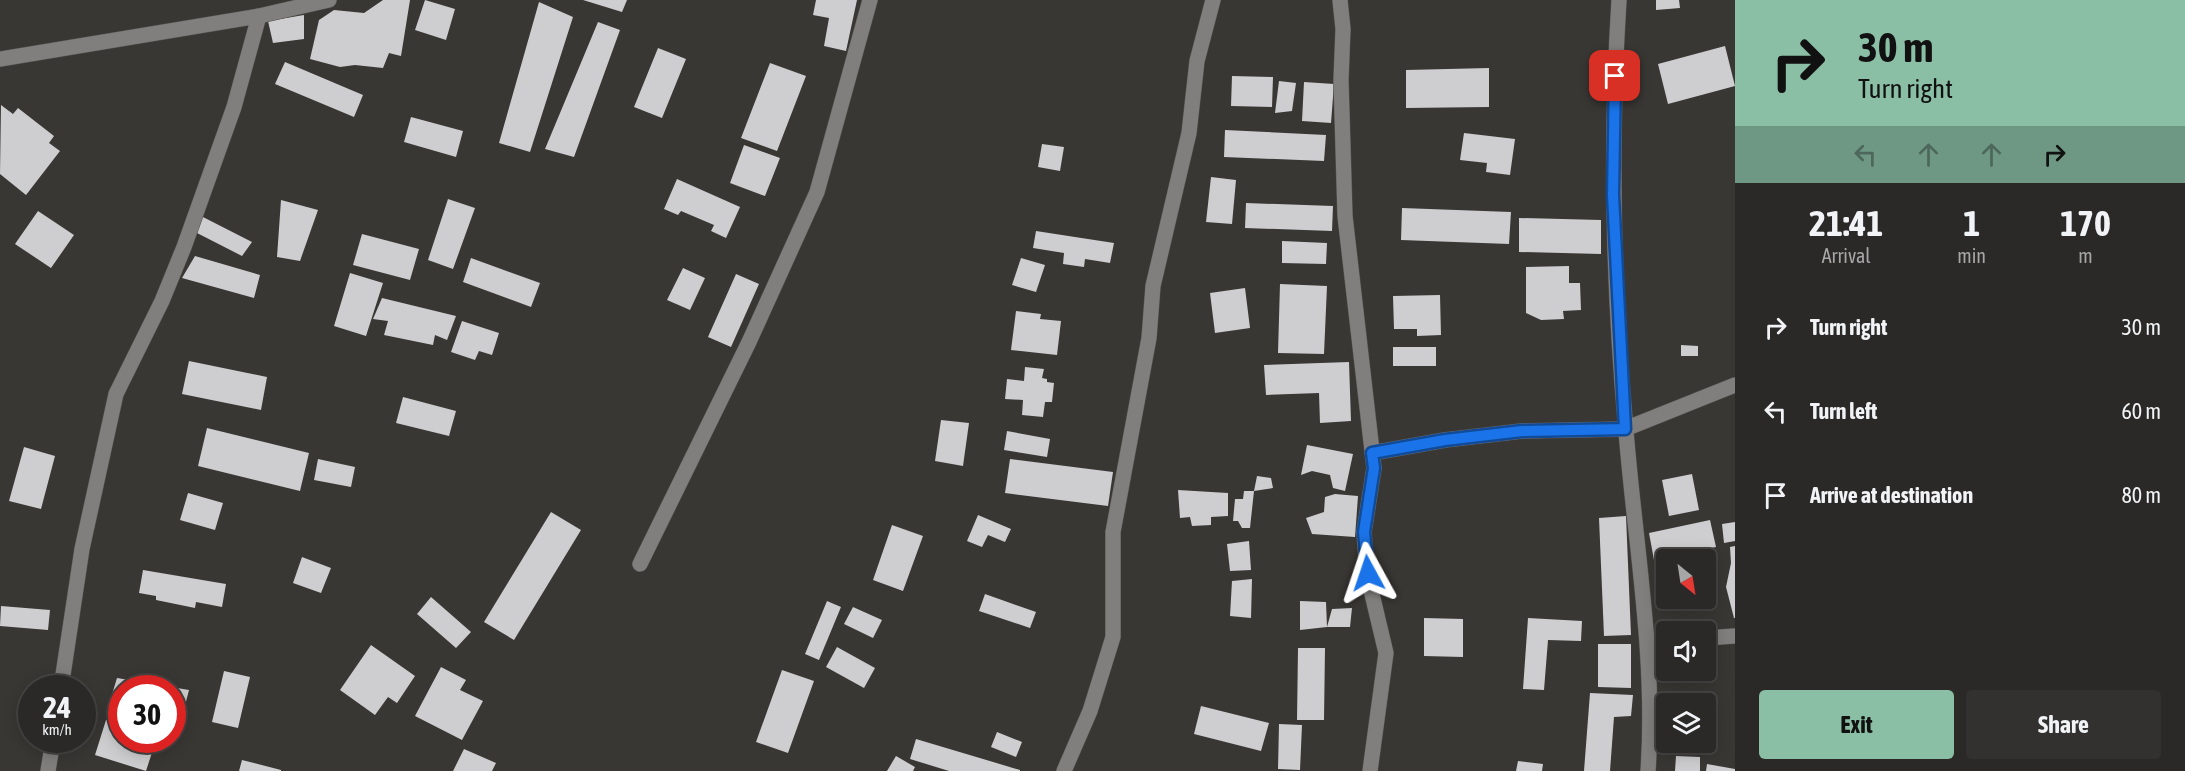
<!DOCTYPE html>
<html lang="en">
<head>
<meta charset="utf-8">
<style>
	:root { --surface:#2b2927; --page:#33312f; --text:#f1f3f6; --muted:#a6a6a7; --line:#474544; --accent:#8abfa5 }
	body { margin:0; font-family:"Asap Condensed",sans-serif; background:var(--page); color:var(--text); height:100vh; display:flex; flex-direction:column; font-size:22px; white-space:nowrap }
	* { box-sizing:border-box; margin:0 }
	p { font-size:20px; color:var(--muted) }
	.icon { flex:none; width:33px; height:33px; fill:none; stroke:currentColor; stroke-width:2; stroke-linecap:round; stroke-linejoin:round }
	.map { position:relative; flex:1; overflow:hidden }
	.sheet { display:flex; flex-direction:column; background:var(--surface); width:450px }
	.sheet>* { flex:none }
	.hud { background:#8abfa5; color:#111; overflow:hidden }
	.needle { width:39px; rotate:150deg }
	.tools { position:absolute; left:1656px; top:549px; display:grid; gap:12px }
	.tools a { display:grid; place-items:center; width:60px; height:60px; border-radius:6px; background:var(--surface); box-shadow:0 3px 15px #0003,0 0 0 2px var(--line); font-size:30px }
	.speed { position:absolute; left:18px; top:675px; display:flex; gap:12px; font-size:30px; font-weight:700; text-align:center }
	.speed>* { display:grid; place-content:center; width:78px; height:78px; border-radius:50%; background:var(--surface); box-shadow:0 3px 15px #0003,0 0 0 2px var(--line); line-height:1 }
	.speed small { font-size:15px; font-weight:400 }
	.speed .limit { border:9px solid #d22; background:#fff; color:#111 }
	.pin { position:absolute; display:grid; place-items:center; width:51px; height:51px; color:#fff; margin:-26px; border-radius:12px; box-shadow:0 3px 9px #0006 }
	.me { position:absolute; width:66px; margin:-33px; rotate:355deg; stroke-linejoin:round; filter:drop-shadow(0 0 4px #0008) }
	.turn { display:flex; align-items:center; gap:21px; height:126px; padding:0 24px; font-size:27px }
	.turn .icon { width:78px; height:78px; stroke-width:2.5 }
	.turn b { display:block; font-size:42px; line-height:51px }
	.lanes { display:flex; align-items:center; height:57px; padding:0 24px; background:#0003; justify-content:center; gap:30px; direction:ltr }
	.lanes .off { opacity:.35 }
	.eta { display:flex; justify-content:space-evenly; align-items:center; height:102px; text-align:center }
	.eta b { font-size:36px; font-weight:700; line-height:42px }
	.action { display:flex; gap:12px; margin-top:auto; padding:12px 24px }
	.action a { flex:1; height:69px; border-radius:6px; background:var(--accent); color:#111; font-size:24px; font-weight:700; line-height:69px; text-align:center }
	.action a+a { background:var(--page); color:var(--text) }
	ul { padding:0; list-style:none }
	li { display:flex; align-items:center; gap:18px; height:84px; padding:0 24px }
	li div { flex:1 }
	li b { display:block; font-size:22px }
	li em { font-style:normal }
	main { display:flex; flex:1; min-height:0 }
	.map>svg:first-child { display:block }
</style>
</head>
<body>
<main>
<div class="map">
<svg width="1735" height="771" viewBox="0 0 1735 771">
	<rect width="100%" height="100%" fill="#393734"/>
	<!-- building -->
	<path fill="#cecdd0" d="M 383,0 L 410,0 L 401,56 L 389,53 L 383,68 L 355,65 L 340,67 L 310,59 L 319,20 L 334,10 L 364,13 Z
		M 425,0 L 455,9 L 446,40 L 415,30 Z
		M 583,0 L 627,0 L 622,12 Z
		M 816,0 L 857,0 L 846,51 L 824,46 L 829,18 L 813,15 Z
		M 1656,0 L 1679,0 L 1680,8 L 1656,10 Z
		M 539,2 L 573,17 L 530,152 L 499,143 Z
		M 304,15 L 304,39 L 273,43 L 268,21 Z
		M 598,22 L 620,30 L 574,157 L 545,149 Z
		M 1725,46 L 1735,86 L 1668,104 L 1658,64 Z
		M 658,48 L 686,59 L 662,118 L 634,107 Z
		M 285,62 L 363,95 L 354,117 L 275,84 Z
		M 770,63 L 806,76 L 777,151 L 741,138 Z
		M 1489,68 L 1489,107 L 1406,108 L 1406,70 Z
		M 1232,76 L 1273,77 L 1272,107 L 1231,106 Z
		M 1279,81 L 1296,83 L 1292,111 L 1275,113 Z
		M 1304,82 L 1334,84 L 1331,123 L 1302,121 Z
		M 1,105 L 13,114 L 18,108 L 54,136 L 49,143 L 60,151 L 26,195 L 0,174 Z
		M 411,117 L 463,131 L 456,157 L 404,142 Z
		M 1225,130 L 1326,135 L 1324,161 L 1224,157 Z
		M 1464,133 L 1515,139 L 1510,175 L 1486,172 L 1487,163 L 1460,160 Z
		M 1042,144 L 1064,147 L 1060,171 L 1038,167 Z
		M 744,145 L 780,158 L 765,196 L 730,183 Z
		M 1211,177 L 1236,180 L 1232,224 L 1206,222 Z
		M 677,179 L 740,207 L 726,238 L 711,231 L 714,225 L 681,211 L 678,215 L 664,209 Z
		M 448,199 L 475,208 L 453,269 L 428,260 Z
		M 281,200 L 318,210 L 300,261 L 277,257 Z
		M 1246,203 L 1333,206 L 1332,231 L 1245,228 Z
		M 1402,208 L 1511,212 L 1509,244 L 1401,240 Z
		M 38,211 L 74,235 L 51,268 L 15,244 Z
		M 201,216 L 252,242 L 242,256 L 197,233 Z
		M 1519,218 L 1601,220 L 1601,254 L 1519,252 Z
		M 1036,231 L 1114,243 L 1110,263 L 1085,259 L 1084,267 L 1063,264 L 1064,253 L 1033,248 Z
		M 362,234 L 419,249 L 410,280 L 353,265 Z
		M 1282,241 L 1327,243 L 1326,264 L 1282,263 Z
		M 195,256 L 260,275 L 254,298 L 182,278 Z
		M 471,258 L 540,283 L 531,307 L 463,282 Z
		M 1021,258 L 1045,265 L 1036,292 L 1012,285 Z
		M 1569,266 L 1569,283 L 1580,283 L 1581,310 L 1563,311 L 1564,319 L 1541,320 L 1526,313 L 1526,267 Z
		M 683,268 L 705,278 L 690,310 L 667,300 Z
		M 350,273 L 383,283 L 366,336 L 334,326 Z
		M 736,274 L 759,284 L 731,347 L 708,337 Z
		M 1280,284 L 1327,286 L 1324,354 L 1278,353 Z
		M 1245,288 L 1250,328 L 1215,333 L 1210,293 Z
		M 1440,295 L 1441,335 L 1417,336 L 1417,329 L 1394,329 L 1393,296 Z
		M 382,298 L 456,316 L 447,340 L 435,335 L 433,345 L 384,335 L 388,321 L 373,319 Z
		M 1016,311 L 1041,314 L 1040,319 L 1061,321 L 1057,355 L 1011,350 Z
		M 462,321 L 499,333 L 492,355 L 479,351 L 475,360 L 451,352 Z
		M 1681,345 L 1698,346 L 1698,356 L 1681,356 Z
		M 1393,347 L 1436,347 L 1436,366 L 1393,366 Z
		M 189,361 L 267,377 L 261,410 L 182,394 Z
		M 1349,362 L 1351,421 L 1320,423 L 1319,393 L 1266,395 L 1264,365 Z
		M 1025,367 L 1044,369 L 1042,378 L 1047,379 L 1047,382 L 1054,383 L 1052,402 L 1045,402 L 1043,417 L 1022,415 L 1023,400 L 1005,399 L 1007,379 L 1024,381 Z
		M 403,397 L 456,411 L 449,436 L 396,423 Z
		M 941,420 L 969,423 L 963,466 L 935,461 Z
		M 207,428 L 309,453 L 300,491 L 198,466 Z
		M 1007,431 L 1050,439 L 1047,457 L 1004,450 Z
		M 1307,445 L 1353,454 L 1345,491 L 1333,488 L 1330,475 L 1312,471 L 1301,475 Z
		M 24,447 L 55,456 L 41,509 L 9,501 Z
		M 318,459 L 355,467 L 351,487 L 314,480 Z
		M 1010,459 L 1113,472 L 1108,506 L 1005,493 Z
		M 1692,474 L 1699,510 L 1669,516 L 1662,480 Z
		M 1257,476 L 1271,478 L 1273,488 L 1254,491 Z
		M 1178,490 L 1228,493 L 1228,516 L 1211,517 L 1211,525 L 1192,526 L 1190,517 L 1180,518 Z
		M 1244,491 L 1254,491 L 1250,528 L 1242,528 L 1238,521 L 1233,521 L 1235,499 L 1243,499 Z
		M 188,493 L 223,503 L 215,530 L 180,520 Z
		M 1335,494 L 1358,496 L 1355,537 L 1312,534 L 1306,518 L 1324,512 L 1325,497 Z
		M 551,512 L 581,530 L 514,640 L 484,622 Z
		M 978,515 L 1011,529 L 1005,542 L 988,535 L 982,547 L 967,541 Z
		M 1626,516 L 1631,635 L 1604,636 L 1599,518 Z
		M 1710,520 L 1716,547 L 1654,560 L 1649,533 Z
		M 1735,522 L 1735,541 L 1724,543 L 1722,524 Z
		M 892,525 L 923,536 L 903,591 L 873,580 Z
		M 1249,541 L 1251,570 L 1230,571 L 1227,544 Z
		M 1735,546 L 1735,618 L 1734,618 L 1726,587 L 1731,563 L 1730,547 Z
		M 302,557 L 331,568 L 321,593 L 293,583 Z
		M 143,570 L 226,584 L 222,607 L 196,602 L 195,608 L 156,600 L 156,596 L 139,593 Z
		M 1252,579 L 1251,618 L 1230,616 L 1232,581 Z
		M 985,594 L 1036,612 L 1030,628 L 979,611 Z
		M 431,597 L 471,632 L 456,648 L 417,614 Z
		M 827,601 L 841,607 L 819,660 L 805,654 Z
		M 1300,601 L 1326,602 L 1327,627 L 1300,630 Z
		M 1,606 L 50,610 L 48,630 L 0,626 Z
		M 853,607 L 882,620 L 873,638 L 844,624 Z
		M 1352,608 L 1350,627 L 1327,627 L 1332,609 Z
		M 1424,618 L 1463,619 L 1463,657 L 1424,656 Z
		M 1528,618 L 1582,621 L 1581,641 L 1548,640 L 1544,690 L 1523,689 Z
		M 1598,644 L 1631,644 L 1631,688 L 1598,687 Z
		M 371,645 L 415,676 L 397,703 L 388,697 L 375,715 L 340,690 Z
		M 837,647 L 875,668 L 864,688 L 826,667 Z
		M 1298,648 L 1325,648 L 1324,720 L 1297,720 Z
		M 441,667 L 466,680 L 460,690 L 483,701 L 462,740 L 415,716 Z
		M 782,670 L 814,681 L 788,753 L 756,742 Z
		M 224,671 L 250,677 L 238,728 L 212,722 Z
		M 117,678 L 189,690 L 182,717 L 172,714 L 172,688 L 122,688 L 122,704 L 110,701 Z
		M 1590,693 L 1633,695 L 1631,716 L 1614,717 L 1610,771 L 1584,771 Z
		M 1201,706 L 1269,723 L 1261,751 L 1194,734 Z
		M 106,720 L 122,725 L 122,740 L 156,740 L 146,771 L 95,755 Z
		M 1279,724 L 1302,725 L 1300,770 L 1278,769 Z
		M 997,732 L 1022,742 L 1016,757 L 991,747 Z
		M 916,739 L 1020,770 L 1020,771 L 949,771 L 910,759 Z
		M 464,749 L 496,763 L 492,771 L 453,771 Z
		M 896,756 L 915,767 L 913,771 L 887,771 Z
		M 1676,756 L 1700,757 L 1700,771 L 1675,771 Z
		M 242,760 L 281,770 L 281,771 L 239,771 Z
		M 1518,761 L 1543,764 L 1542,771 L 1516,771 Z
		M 1707,764 L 1735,769 L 1735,771 L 1706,771 Z"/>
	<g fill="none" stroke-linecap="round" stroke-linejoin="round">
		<defs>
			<path id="minor" d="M 1340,0 L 1343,29 L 1341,80 L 1345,216 L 1374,468 L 1364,532 L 1367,573 L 1386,653 L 1370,771
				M 1619,0 C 1610,143 1613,288 1626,431 C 1635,544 1656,657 1648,771
				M 0,59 L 259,16 L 329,0
				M 1372,453 L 1445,440 L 1522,431 L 1625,429 L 1735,385
				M 640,564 L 749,342 L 817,192 L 870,0
				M 1706,638 L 1735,636
				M 1648,641 L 1666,640
				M 61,688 L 82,549 L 116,394 L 162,301 L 184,247 L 234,107 L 259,16
				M 48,771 L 53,740
				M 1064,771 L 1090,711 L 1113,637 L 1113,532 L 1149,338 L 1153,286 L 1189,133 L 1197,61 L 1213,0"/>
		</defs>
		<!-- minor casing -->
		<use href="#minor" stroke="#575552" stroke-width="16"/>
		<!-- minor -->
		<use href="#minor" stroke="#817f7e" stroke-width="15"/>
	</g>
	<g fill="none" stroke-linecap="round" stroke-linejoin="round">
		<defs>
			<path id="route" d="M 1368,573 L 1364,532 L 1374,468 L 1372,453 L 1445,440 L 1522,431 L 1625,429 L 1613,195 L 1615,76"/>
		</defs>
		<!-- route casing -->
		<use href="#route" stroke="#114b97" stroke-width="15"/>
		<!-- route -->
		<use href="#route" stroke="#1a73e8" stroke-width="10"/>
	</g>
</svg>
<div class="tools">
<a><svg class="needle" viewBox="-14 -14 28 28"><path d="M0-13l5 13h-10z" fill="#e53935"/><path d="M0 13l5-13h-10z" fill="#a6a6a7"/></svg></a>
<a><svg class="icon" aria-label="sound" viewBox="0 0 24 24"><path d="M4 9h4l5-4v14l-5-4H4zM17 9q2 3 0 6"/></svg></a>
<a><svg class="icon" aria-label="layers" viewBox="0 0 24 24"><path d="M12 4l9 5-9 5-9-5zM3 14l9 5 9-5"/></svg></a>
</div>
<div class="speed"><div>24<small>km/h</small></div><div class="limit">30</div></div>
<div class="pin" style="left:1615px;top:76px;background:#d93025"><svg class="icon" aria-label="arrive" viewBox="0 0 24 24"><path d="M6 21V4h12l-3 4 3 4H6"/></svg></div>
<svg class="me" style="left:1368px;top:573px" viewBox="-20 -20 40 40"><path d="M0-17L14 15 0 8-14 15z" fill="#1a73e8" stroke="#fff" stroke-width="4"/></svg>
</div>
<section class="sheet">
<div class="hud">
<div class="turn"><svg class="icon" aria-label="right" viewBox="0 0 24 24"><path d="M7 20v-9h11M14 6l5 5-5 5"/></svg><div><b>30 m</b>Turn right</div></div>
<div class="lanes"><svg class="icon off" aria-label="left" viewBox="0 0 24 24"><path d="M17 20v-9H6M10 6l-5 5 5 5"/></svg><svg class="icon off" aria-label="ahead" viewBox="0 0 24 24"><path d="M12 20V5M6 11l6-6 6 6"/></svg><svg class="icon off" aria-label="ahead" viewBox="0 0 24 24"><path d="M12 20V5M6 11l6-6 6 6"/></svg><svg class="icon" aria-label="right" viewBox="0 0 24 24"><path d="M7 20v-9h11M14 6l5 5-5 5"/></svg></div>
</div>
<div class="eta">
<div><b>21:41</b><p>Arrival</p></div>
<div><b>1</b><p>min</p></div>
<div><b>170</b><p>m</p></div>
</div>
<ul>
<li><svg class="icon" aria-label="right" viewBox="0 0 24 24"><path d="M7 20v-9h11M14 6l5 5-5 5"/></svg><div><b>Turn right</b></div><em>30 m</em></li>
<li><svg class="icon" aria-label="left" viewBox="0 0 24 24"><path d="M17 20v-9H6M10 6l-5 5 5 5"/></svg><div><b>Turn left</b></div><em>60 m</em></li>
<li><svg class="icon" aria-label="arrive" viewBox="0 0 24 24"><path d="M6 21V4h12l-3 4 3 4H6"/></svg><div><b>Arrive at destination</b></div><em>80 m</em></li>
</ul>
<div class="action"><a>Exit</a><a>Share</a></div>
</section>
</main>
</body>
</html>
